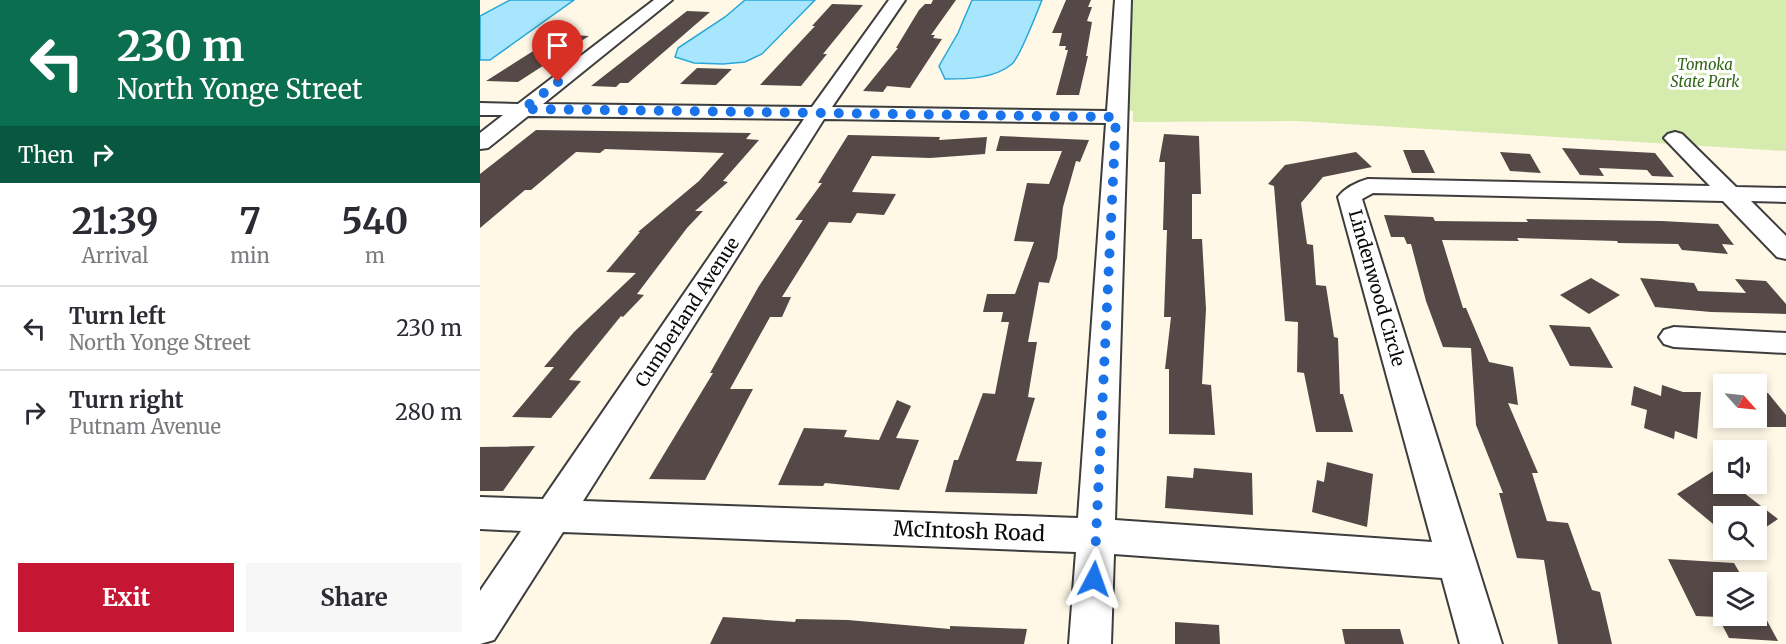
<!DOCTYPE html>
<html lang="en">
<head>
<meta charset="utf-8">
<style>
	:root { --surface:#fff; --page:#f7f7f7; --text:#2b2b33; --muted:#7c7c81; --line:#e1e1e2; --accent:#c51734 }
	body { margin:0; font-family:Merriweather,serif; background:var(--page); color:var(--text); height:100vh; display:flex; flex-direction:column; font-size:22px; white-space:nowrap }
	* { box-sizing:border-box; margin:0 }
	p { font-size:20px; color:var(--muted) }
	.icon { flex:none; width:33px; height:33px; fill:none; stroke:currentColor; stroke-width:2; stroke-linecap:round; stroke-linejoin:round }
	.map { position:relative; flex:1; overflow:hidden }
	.panel { display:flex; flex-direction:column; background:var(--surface); width:480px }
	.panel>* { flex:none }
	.guide { background:#0b6e4f; color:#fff; overflow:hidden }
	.needle { width:39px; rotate:117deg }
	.fabs { position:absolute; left:1233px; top:374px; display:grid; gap:12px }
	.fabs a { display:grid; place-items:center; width:54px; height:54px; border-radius:0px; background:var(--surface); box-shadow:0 3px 9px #0003; font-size:30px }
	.pin { position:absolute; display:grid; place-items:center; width:51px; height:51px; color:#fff; margin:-62px -26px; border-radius:50% 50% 50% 0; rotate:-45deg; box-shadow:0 0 6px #0007 }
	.pin .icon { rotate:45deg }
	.me { position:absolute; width:66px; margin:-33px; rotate:4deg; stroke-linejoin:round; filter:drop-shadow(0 0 4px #0008) }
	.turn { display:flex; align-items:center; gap:21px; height:126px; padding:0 18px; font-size:27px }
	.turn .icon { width:78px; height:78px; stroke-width:2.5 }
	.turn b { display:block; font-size:42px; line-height:51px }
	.then { display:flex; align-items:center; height:57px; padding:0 18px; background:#0003; gap:12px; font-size:22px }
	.eta { display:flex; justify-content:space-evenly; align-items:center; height:102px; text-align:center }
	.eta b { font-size:36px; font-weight:700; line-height:42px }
	.button { display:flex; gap:12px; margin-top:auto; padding:12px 18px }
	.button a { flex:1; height:69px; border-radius:0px; background:var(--accent); color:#fff; font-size:24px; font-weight:700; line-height:69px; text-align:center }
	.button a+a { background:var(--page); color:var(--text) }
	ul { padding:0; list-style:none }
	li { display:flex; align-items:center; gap:18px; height:84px; padding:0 18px; border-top:2px solid var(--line) }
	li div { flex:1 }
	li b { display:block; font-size:22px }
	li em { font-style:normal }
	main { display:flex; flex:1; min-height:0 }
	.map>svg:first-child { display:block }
</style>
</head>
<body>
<main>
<section class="panel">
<div class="guide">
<div class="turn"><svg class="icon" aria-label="left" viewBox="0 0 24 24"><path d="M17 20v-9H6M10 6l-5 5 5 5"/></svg><div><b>230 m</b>North Yonge Street</div></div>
<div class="then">Then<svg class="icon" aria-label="right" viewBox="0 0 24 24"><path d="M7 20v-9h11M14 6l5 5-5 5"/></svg></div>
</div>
<div class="eta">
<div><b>21:39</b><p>Arrival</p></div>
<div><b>7</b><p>min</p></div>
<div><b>540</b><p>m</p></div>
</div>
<ul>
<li><svg class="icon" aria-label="left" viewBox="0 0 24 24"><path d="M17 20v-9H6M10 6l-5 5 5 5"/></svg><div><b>Turn left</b><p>North Yonge Street</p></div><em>230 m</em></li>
<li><svg class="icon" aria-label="right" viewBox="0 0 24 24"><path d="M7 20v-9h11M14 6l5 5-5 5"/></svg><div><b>Turn right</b><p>Putnam Avenue</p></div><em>280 m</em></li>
</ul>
<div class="button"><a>Exit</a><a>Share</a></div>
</section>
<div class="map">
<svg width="1306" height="644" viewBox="0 0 1306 644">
	<rect width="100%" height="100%" fill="#fff8e7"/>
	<!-- green -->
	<path fill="#d6ecae" d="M 643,0 L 1306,0 L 1306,151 L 816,121 L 653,122 L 653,111 L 637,110 Z"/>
	<!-- water -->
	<path fill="#a7e6fc" stroke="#27a7d9" stroke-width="1.5" d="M 30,0 L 94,0 L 10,60 L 0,60 L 0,16 Z
		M 265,0 L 335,0 L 282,54 L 265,62 L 243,64 L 214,63 L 195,57 L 198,48 L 245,17 Z
		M 492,0 L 562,0 C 557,12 540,57 532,64 C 514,79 487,79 465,79 L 459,66 L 478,33 Z"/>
	<!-- building -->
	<path fill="#544946" d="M 453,0 L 476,0 L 451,35 L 455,35 L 453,38 L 462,39 L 430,88 L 407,86 L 403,92 L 383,91 L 418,48 L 416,48 L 439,10 L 445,4 L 451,4 Z
		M 586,0 L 611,0 L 608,7 L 612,7 L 607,21 L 612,22 L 606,56 L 608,56 L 599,95 L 576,95 L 588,50 L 585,50 L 586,46 L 579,46 L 582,33 L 572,33 Z
		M 352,4 L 383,5 L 343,54 L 347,54 L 321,86 L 280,85 L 335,26 L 332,26 Z
		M 207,11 L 230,12 L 148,83 L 140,83 L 136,87 L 111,86 Z
		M 80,34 L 109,36 L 38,82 L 6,81 Z
		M 217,68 L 252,69 L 236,85 L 200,84 Z
		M 56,130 L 271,133 L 266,139 L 279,140 L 243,181 L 248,182 L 215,211 L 223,211 L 207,228 L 157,294 L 164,295 L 143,317 L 141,316 L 89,380 L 101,381 L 71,418 L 32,417 L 74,367 L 64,367 L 94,332 L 156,273 L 126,272 L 160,232 L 158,232 L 219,181 L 244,153 L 125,149 L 120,153 L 96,152 L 51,190 L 45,190 L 0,228 L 0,174 Z
		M 684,134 L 719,136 L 721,194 L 712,194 L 712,239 L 722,239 L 726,309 L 722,384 L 731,385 L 735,435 L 689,434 L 689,369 L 685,369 L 691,317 L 684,317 L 687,230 L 683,230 L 685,162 L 679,162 Z
		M 368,135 L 460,137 L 459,140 L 507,137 L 505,154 L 450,158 L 392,156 L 372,192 L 416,194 L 404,215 L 377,213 L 371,223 L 349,222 L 302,297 L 311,297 L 302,317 L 290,317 L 250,389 L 273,389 L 225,480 L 169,479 L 233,373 L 230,373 L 279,286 L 323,220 L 315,220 L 342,183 L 338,183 Z
		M 520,136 L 609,140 L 600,162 L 596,161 L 583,207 L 577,258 L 569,283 L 559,282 L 548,342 L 557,342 L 548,397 L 555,398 L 536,461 L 562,462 L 557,494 L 465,492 L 474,460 L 478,460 L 503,393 L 515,394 L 529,322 L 521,322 L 523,312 L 503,312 L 507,294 L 535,294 L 554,242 L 534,241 L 547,183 L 569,184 L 582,151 L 516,151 Z
		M 1082,148 L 1175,153 L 1194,177 L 1172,176 L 1167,170 L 1119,168 L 1124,176 L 1100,175 Z
		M 923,150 L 944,150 L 955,173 L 932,173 Z
		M 876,152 L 892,167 L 843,177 L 821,203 L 827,244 L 833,245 L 836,285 L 846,286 L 854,337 L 858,338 L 860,394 L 863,394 L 873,432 L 836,432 L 824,373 L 817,372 L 818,322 L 805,321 L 794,186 L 788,184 L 805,165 Z
		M 1020,152 L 1050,154 L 1061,173 L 1030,171 Z
		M 904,215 L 953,217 L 955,221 L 1048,222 L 1046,219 L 1182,221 L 1238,224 L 1254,245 L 1242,244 L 1248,254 L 1202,250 L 1198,244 L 1138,243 L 1137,241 L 1037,238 L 1039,241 L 962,240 L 983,308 L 986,308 L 1009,362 L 1033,367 L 1038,405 L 1028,403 L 1058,473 L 1052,473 L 1067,521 L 1088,523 L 1112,590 L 1120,592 L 1132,644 L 1078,644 L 1064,560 L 1037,558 L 1019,493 L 1023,493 L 996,425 L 991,348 L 963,347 L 946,301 L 931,244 L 927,244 L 924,237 L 911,237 Z
		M 1111,278 L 1140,295 L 1109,314 L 1080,295 Z
		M 1160,278 L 1214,283 L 1218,291 L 1266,293 L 1255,279 L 1286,281 L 1306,304 L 1306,314 L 1231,312 L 1175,307 Z
		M 1069,325 L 1110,327 L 1133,368 L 1090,366 Z
		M 1182,385 L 1203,392 L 1221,392 L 1217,439 L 1195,431 L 1194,439 L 1164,428 L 1167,410 L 1151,405 L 1154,386 L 1181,396 Z
		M 1276,393 L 1288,393 L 1306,415 L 1306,427 L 1276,427 Z
		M 417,400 L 431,406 L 416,438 L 439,440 L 419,490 L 345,483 L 343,486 L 298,485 L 324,428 L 367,430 L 364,437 L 399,440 Z
		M 55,446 L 23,491 L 0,491 L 0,447 Z
		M 847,462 L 893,474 L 887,527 L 832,512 L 837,480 L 844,482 Z
		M 714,468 L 772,473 L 773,515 L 685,508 L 687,476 L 713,478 Z
		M 1235,470 L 1244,477 L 1244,483 L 1251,483 L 1298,519 L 1276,534 L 1276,516 L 1244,516 L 1244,533 L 1197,494 Z
		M 1188,559 L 1254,563 L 1265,582 L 1244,582 L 1244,615 L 1284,615 L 1298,641 L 1249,638 L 1238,617 L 1216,616 Z
		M 243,617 L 315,622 L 316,619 L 368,620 L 470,629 L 470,626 L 547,629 L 544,644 L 230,644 Z
		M 695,622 L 739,625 L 740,644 L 695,644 Z
		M 862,629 L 920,629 L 924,644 L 865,644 Z"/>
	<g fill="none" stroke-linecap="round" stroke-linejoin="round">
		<defs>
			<path id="minor" d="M 174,0 L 192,0 L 63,104 L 332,107 L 409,0 L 425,0 L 352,107 L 627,111 L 635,0 L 651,0 L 635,520 L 952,542 L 858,197 C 865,188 877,182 888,179 L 1230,186 L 1184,138 L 1188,134 L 1195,132 L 1202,134 L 1256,187 L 1306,188 L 1306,202 L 1271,201 L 1306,236 L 1306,259 L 1297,257 L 1243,201 L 893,193 L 882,199 L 1022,644 L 980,644 L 962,578 L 634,554 L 631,644 L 589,644 L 596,552 L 83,532 L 14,640 L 0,644 L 0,591 L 41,531 L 0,529 L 0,497 L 63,499 L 324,119 L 48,116 L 8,148 L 0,149 L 0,133 L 23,115 L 0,115 L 0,103 L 38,104 ZM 344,119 L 626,123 L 598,518 L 103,501 Z
				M 1194,327 L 1306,333 L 1306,353 L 1194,347 L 1184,344 L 1179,337 L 1184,330 Z"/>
		</defs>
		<!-- minor casing -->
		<use href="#minor" stroke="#3d3d3d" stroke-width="4"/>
		<!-- minor -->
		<use href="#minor" fill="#fff" fill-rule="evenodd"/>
	</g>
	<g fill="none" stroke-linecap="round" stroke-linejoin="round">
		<!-- route -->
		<path stroke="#1a73e8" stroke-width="10" stroke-dasharray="0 18" d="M 78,82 L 43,109 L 636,117 L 614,579"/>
	</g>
	<g text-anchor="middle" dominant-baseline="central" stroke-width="6" stroke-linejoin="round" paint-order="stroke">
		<!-- far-park labels -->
		<g font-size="15" font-style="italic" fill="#306616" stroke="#fff">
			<text x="1225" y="64">Tomoka<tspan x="1225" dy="17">State Park</tspan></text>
		</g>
		<!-- street labels -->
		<g font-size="18" fill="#0a0a0a" stroke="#fff">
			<text transform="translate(897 288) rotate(74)">Lindenwood Circle</text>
			<text transform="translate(207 312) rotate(-57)">Cumberland Avenue</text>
		</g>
		<!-- near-street labels -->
		<g font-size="21" fill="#0a0a0a" stroke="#fff">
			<text transform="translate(489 531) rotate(2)">McIntosh Road</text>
		</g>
	</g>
</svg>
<div class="fabs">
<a><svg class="needle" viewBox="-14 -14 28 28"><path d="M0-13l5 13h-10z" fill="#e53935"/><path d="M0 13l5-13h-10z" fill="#7c7c81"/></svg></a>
<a><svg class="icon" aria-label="sound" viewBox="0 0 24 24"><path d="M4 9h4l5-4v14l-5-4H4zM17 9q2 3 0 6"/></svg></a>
<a><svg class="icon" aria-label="search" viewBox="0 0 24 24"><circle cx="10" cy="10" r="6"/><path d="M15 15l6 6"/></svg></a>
<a><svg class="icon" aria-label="layers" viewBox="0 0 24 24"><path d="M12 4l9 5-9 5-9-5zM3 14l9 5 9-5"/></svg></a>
</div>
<div class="pin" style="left:78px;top:82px;background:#d93025"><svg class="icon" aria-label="arrive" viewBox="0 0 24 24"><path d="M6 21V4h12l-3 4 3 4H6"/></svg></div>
<svg class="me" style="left:614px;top:579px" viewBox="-20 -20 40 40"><path d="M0-17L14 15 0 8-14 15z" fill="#1a73e8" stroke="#fff" stroke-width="4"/></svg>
</div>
</main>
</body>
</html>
